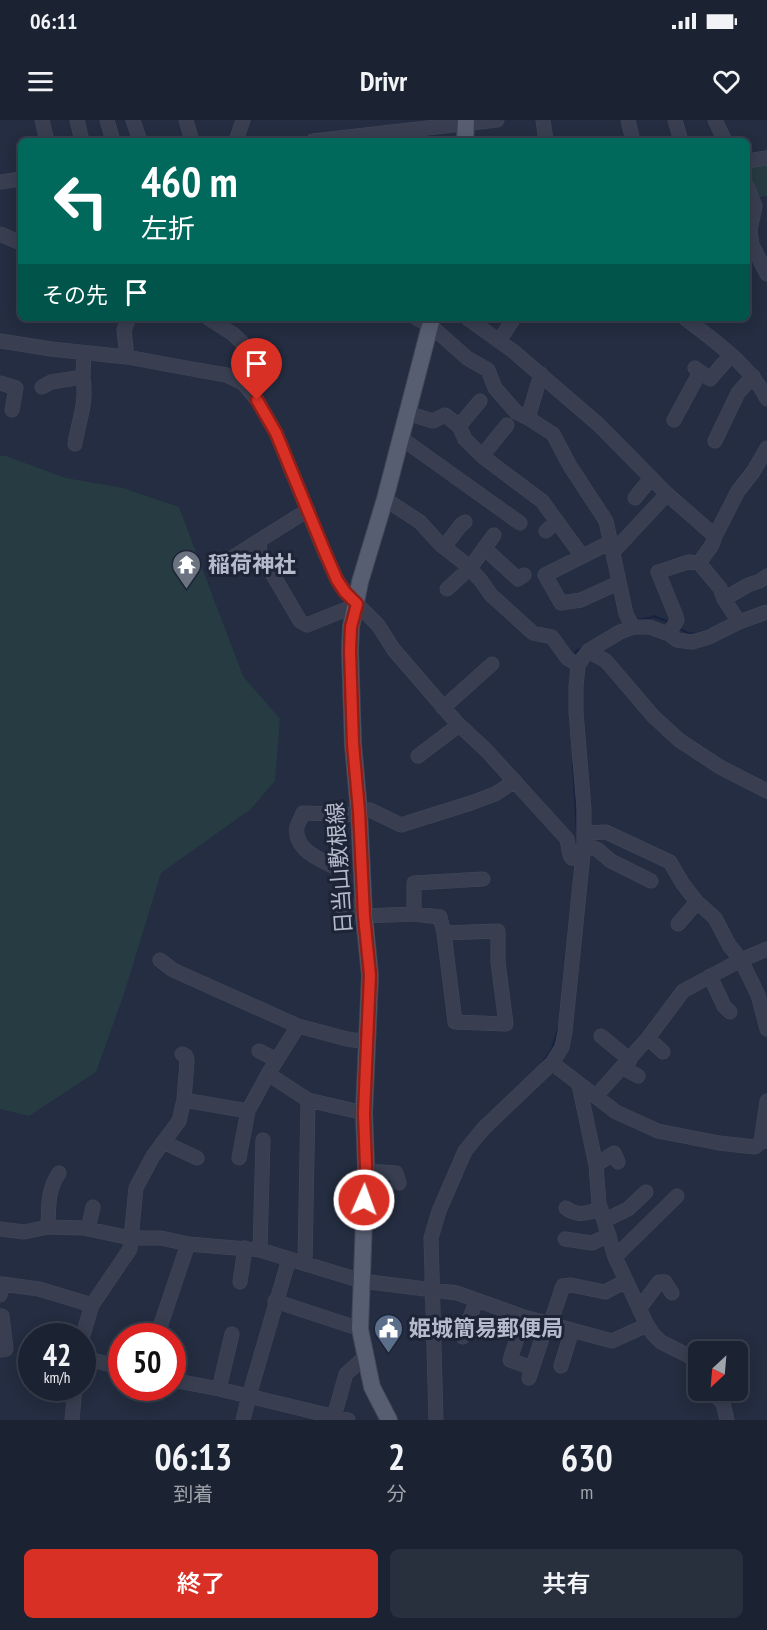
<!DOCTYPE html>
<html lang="ja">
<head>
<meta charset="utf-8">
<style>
	:root { --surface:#1b2231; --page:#282f3d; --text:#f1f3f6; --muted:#a0a4ab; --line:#393f4d; --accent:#d93025 }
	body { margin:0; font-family:"PT Sans Narrow","Noto Sans JP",sans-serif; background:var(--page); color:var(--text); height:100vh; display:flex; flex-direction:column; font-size:22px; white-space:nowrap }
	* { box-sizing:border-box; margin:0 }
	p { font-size:20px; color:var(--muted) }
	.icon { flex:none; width:33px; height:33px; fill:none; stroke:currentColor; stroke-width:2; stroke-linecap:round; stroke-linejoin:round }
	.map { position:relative; height:1300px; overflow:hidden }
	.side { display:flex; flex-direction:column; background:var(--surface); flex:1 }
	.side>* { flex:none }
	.guide { position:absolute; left:18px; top:18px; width:732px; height:183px; border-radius:9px; box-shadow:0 3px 15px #0003,0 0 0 2px var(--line); background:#00695c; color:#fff; overflow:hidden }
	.needle { width:39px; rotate:206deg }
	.buttons { position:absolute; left:688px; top:1221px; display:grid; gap:12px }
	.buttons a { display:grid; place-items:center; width:60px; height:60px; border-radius:9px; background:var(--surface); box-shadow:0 3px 15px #0003,0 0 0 2px var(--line); font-size:30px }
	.speed { position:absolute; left:18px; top:1203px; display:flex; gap:12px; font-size:30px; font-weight:700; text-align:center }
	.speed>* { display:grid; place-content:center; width:78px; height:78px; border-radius:50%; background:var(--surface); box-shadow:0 3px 15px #0003,0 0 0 2px var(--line); line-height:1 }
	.speed small { font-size:15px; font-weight:400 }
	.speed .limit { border:9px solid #d22; background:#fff; color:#111 }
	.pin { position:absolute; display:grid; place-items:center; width:51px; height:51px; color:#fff; margin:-62px -26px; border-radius:50% 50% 50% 0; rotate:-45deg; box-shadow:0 0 6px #0007 }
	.pin .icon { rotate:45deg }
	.me { position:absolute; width:66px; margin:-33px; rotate:2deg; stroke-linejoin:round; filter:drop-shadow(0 0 4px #0008) }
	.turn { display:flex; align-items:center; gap:21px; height:126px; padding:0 24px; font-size:27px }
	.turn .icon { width:78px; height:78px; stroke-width:2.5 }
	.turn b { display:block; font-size:42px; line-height:51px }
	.then { display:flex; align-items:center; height:57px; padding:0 24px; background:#0003; gap:12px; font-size:22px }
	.eta { display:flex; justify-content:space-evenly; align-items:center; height:102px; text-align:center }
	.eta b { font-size:36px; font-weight:600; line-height:42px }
	.action { display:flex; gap:12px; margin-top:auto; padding:12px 24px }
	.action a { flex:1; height:69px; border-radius:9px; background:var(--accent); color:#fff; font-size:24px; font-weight:600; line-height:69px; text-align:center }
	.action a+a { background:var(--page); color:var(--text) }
	.status { display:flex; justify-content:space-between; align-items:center; height:42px; padding:0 30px; background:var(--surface); direction:ltr }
	.status svg { height:16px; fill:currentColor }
	header { display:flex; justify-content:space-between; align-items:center; height:78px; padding:0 24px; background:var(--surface); font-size:27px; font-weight:600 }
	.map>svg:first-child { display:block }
</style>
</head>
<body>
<div class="status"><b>06:11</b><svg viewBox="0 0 49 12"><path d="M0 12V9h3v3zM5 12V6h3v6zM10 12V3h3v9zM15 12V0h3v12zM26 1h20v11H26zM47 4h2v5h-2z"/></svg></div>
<header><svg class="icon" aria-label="menu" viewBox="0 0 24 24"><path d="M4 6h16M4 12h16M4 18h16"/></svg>Drivr<svg class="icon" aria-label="heart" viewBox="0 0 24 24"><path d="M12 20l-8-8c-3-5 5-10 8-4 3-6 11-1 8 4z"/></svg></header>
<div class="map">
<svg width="767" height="1300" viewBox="0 0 767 1300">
	<rect width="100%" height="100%" fill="#242d41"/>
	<!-- green -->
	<path fill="#263b42" d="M 754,44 L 767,44 L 767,76 L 760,77 L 747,55 L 747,48 Z
		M 0,336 L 6,336 L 66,358 L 123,368 L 179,387 L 243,556 L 280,599 L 275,661 L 251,689 L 161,753 L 124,874 L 96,952 L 29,996 L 0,989 Z"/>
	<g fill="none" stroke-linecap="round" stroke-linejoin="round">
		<!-- stream -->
		<path stroke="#162240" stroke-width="2" d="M 635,500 L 650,498 L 653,496 L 669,502
			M 679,508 C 692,517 696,514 710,509
			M 574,536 L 576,531 L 583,528
			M 573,643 L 577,712
			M 540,946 L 552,929 L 559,906
			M 425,1119 L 425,1152"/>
		<defs>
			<path id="minor" d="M 42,0 L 47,21
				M 77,0 L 82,21
				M 107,0 L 113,21
				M 133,0 L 140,21
				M 186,0 L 192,21
				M 543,0 L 546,21
				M 628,0 L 633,21
				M 675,0 L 681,21
				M 715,0 L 725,21
				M 236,21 L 243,0
				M 313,21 L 497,0
				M 747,41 L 767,38
				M 0,62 L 21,59
				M 747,66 L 755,86 L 750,110 L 752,125 L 767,154
				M 0,114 L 21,123
				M 208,198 L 233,214 L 252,232 L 273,245
				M 416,198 L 430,205 L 467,238 L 488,250 L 495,268 L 516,292 L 528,298 L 553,314 L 570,346 L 606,401 L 626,494 L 633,507
				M 467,198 L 513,231 L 599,305 L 667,374 L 715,416 L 712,425 L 699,443
				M 685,198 C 714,221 750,245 767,279
				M 0,221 L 51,229 L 127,237 L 181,247 L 226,255 L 243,263 L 257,280 L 276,313 L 324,431 L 337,460 L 345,472 L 378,505 L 394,530 L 457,603 L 486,630 L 567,719 L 570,735 L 572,738 L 582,739
				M 499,221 L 514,198
				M 127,237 L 124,210 L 129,198
				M 695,248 L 710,259 L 730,236
				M 0,263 L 16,268 L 12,290
				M 42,267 L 51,262 L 83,257 L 84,233
				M 407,293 L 433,301 L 445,295 L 459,306 L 465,319 L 482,336 L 542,381 L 582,436
				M 528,298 L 541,254
				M 674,300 L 700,252
				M 459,306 L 480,281
				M 401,318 L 520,403
				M 715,321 L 738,273 L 753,256
				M 75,324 C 79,298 87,285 83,257
				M 482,336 L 507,305
				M 635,378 L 651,358
				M 385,379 L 420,402 L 440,424 L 468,446 L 482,462 L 491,475 L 533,513 L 552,517 L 567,538 L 578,545
				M 546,411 L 557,401
				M 715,416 L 738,371 L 753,352 L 767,328
				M 260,420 L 259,431 L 300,501 L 307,505 L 349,488 L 357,484
				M 611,422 L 545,455 L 561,483 L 581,480 L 618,463
				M 444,427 L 461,405 L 465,402
				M 484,428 L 518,459 L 524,455
				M 613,432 L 667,374
				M 230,439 L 308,390
				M 447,469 L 470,448 L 494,415
				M 724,479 L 748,465 L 760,461 L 767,456
				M 669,514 L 677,500 L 676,496 L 658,452 L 688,442 L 699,443 L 720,468 L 724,479 L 739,502
				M 588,531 L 606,541 L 653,596 L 679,620 L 720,647 L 767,671
				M 443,588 L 492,544
				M 418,636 L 459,605
				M 359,691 L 370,690 L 401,705 L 471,683 L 495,674 L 515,661
				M 359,695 L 303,693 C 301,698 298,703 297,707 C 293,733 327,741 343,752 L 341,786 L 352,787 L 363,786
				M 584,713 L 606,712 L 670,742 L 683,764 L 697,782
				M 584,724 L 598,730 L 611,741 L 651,761
				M 414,794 L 414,763 L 483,759
				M 364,796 L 414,794 L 440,797 L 444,813 L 455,902 L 506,904 L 498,842 L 498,811 L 444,813
				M 767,829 L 741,840 L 758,875 L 767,909
				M 160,840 L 173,850 L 298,906 L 347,919 L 368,922
				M 710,856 L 724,886 L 730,892
				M 601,916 L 630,940
				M 648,918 L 663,932
				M 259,931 L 277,940
				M 182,934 L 186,936 L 187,941 L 184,980
				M 552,943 L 616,992 L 658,1011 L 719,1023 L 755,1027 L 761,1022 L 767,1021
				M 623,948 L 638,956
				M 268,954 L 308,980 L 364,993
				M 579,965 L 596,1045 L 599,1084 L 615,1137 L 647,1205 L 653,1214 L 661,1222 L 691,1237 L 699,1255
				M 596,976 L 648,918 L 683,871 L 741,840 L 729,825 L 715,798 L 697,782 L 678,804
				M 163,1022 L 197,1038
				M 761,1022 L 767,981
				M 239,1038 L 248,991
				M 596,1045 L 614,1033 L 618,1042
				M 366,1051 L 396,1053 L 399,1063
				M 566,1088 C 578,1097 587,1093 601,1089
				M 605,1100 L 628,1089 L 646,1072
				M 48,1107 C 49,1086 47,1071 59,1053
				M 0,1109 L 24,1112 L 48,1107 L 84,1108 L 130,1118 L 161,1118 L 188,1124 L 260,1130 L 362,1161 L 457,1173 L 524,1197 L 612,1221 L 647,1205
				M 88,1109 L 93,1087
				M 565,1119 L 592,1123 L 609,1115
				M 260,1130 L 263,1020
				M 615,1137 L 677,1076
				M 305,1143 L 308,980
				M 240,1162 L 245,1128
				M 0,1175 L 2,1164 L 39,1169 L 92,1185
				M 275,1181 L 360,1209
				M 639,1189 L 659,1162 L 665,1162 L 672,1173
				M 0,1196 L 2,1196 L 6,1229 L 0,1230
				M 524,1197 L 510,1240 L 532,1248
				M 550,1204 L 563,1166 L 571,1165 L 605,1172 L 626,1161
				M 157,1216 L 188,1124
				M 463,1217 L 476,1181
				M 82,1218 L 92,1185 L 130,1129 L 136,1068 L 153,1036 L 179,1001 L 184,980 L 248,991 L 268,954 L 298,906
				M 82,1237 L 122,1248
				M 561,1246 L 572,1210
				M 529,1258 L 547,1203
				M 172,1260 L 219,1269 L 348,1300
				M 219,1269 L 232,1214
				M 710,1270 L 723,1283 L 727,1300
				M 72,1300 L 75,1268
				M 243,1300 L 249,1276 L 289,1139
				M 333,1300 L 346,1254 L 366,1236
				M 436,1300 L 431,1118 L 439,1091 L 465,1031 L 483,1009 L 552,943 L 562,927 L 565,912 L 584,724 L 584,689 L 576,592 L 576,567 L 578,545 L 588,531 L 620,512 L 633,507 L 649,507 L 669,514 L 677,520 L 692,522 L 709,517 L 739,502 L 767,492"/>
			<path id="major" d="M 465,21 L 466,0
				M 389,1300 L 372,1267 L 360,1209 L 366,1046 L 364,993 L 370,855 L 364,796 L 359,691 L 353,624 L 350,530 L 351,507 L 360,462 L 385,379 L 432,198"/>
		</defs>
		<!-- minor casing -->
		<use href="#minor" stroke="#42485a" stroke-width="15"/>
		<!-- major casing -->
		<use href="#major" stroke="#42485a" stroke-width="18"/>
		<!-- minor -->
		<use href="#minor" stroke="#393f51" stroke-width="14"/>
		<!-- major -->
		<use href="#major" stroke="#575e71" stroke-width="16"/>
	</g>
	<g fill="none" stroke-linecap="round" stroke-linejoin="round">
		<defs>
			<path id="route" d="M 257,280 L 276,313 L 324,430 L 337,460 L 345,472 L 357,484 L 351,507 L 350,530 L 353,624 L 359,691 L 364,796 L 370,855 L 364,993 L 366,1046 L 364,1080"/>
		</defs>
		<!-- route casing -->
		<use href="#route" stroke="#8d1f18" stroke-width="15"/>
		<!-- route -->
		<use href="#route" stroke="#d93025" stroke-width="10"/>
	</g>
	<!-- icons -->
	<defs>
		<symbol id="temple-pin" viewBox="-11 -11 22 30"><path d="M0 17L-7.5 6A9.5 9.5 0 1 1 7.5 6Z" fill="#6b7280" stroke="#1d2436"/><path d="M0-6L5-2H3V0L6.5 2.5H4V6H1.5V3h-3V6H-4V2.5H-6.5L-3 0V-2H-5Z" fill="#fff"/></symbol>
		<symbol id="civic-pin" viewBox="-11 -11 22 30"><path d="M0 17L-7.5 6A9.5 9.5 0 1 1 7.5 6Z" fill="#5c6f8a" stroke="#1d2436"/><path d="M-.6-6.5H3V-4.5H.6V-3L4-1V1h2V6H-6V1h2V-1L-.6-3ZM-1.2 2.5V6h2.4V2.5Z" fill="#fff"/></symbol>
	</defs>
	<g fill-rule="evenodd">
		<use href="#temple-pin" x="170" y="428" width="33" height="45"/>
		<use href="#civic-pin" x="372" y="1192" width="33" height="45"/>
	</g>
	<g text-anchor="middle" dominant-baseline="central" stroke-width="6" stroke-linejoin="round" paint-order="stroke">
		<!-- poi labels -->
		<g font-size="22" font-weight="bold" fill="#b5bbcb" stroke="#1d2436" text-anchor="start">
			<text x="208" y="444">稲荷神社</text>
			<text x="409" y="1208">姫城簡易郵便局</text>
		</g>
		<!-- street labels -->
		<g font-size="22" fill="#b5bbcb" stroke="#1d2436">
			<text transform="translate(339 748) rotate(-94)">日当山敷根線</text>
		</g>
	</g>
</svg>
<div class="buttons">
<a><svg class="needle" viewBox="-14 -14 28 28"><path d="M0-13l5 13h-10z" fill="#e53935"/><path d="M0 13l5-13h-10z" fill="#a0a4ab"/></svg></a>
</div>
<div class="speed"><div>42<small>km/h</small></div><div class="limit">50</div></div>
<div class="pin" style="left:257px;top:280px;background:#d93025"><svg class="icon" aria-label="arrive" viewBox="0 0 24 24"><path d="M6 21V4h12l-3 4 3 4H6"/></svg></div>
<svg class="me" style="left:364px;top:1080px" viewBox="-20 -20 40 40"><circle r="17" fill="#d93025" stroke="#fff" stroke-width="3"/><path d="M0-11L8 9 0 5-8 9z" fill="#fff"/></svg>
<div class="guide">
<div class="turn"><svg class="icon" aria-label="left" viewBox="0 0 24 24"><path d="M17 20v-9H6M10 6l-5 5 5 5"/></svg><div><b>460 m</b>左折</div></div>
<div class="then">その先<svg class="icon" aria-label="arrive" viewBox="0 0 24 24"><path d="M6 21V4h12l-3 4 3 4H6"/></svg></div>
</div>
</div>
<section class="side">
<div class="eta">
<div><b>06:13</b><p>到着</p></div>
<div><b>2</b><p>分</p></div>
<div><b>630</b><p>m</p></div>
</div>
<div class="action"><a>終了</a><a>共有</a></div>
</section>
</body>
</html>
